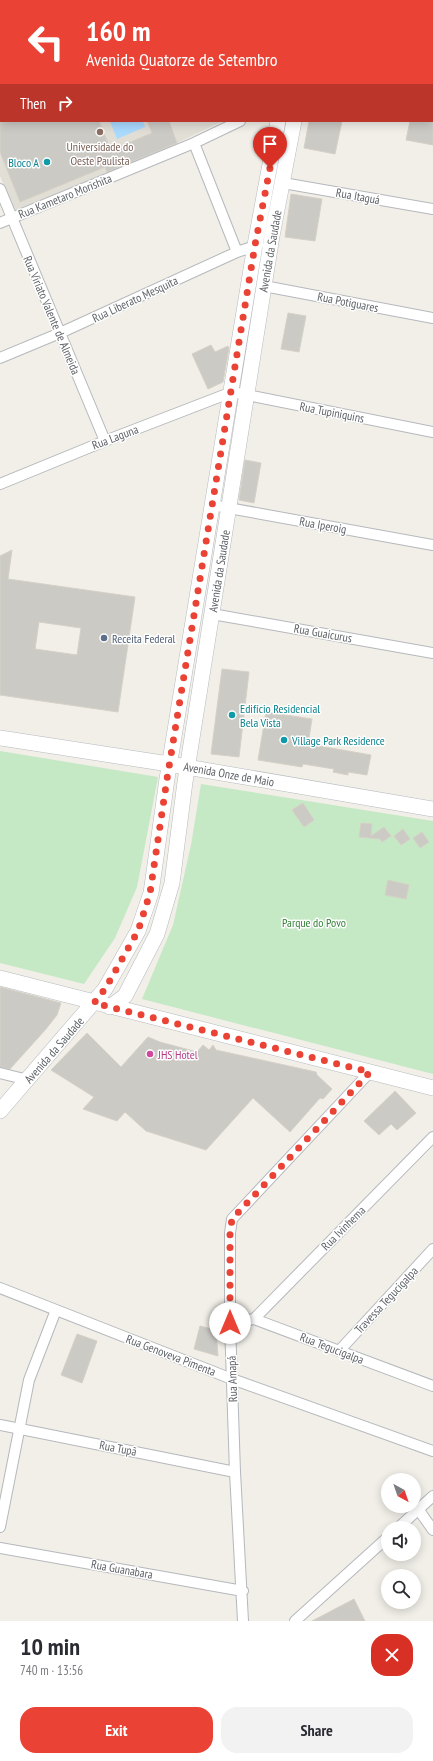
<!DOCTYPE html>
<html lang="en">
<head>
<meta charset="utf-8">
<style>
	:root { --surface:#fff; --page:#f2f2f3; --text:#2b2b33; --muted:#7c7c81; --accent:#ea4335 }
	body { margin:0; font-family:"PT Sans Narrow",sans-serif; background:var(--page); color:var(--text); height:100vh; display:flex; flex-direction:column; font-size:15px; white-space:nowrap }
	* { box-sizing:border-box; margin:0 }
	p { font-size:13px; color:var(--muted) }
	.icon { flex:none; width:22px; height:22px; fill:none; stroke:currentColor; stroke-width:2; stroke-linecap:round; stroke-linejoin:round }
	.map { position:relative; height:1621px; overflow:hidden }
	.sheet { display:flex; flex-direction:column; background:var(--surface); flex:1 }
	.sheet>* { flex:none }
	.hud { position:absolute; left:0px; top:0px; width:433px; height:122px; box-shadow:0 2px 10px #0003; background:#ea4335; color:#fff; overflow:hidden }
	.needle { width:26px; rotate:140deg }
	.tools { position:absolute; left:381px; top:1473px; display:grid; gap:8px }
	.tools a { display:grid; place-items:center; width:40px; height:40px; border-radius:50%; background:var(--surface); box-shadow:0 2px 10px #0003; font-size:20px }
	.pin { position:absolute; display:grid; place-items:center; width:34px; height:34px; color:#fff; margin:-41px -17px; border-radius:50% 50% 50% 0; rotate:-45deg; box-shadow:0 0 4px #0007 }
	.pin .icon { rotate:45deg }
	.me { position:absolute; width:44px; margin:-22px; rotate:0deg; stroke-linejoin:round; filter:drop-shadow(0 0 3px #0008) }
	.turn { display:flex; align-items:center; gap:14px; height:84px; padding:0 20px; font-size:18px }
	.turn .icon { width:52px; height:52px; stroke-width:2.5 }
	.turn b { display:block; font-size:28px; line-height:34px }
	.then { display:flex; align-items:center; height:38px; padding:0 20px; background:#0003; gap:8px; font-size:15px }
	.round { display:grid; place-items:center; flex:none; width:42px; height:42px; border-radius:16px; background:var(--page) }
	.head { display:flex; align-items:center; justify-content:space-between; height:68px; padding:0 20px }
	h1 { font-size:24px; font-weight:600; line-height:30px }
	.action { display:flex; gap:8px; margin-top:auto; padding:8px 20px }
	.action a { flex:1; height:46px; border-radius:16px; background:var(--accent); color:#fff; font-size:16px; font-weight:600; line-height:46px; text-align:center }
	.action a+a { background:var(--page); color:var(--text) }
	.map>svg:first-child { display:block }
</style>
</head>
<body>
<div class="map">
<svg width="433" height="1621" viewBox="0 0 433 1621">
	<rect width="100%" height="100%" fill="#f1efe8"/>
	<!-- education -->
	<path fill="#e1ded6" d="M 79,0 L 289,0 L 289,1 Z
		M 1,72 L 1,121 L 223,121 L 177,143 L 15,213 L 0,176 Z"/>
	<!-- green -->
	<path fill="#c5e8c5" d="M 0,751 L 158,777 L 137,887 L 115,938 L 84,984 L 0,963 Z
		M 201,784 L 433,821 L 433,1074 L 142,999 L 173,925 L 191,845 Z"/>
	<!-- water -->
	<path fill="#aadaff" d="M 110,121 L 143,121 L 145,127 L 117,139 Z"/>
	<!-- building -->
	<path fill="#cccac5" stroke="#d6d1c6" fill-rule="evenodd" d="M 0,121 L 99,121 L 111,150 L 152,133 L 147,121 L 169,121 L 177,143 L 107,172 L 105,167 L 20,202 L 0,152 Z
		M 309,121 L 342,121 L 335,154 L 304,148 Z
		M 410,121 L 433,121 L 433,145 L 406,140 Z
		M 291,194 L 322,199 L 315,241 L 285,237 Z
		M 288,313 L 306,316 L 299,352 L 281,349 Z
		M 211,345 L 215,352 L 228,346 L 229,348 L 223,382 L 208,389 L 192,354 Z
		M 245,460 L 261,463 L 254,503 L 239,500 Z
		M 12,550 L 8,579 L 135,597 L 118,712 L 0,695 L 0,556 ZM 39,622 L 81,628 L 77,655 L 35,649 Z
		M 222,669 L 249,672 L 239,757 L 211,754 Z
		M 266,712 L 312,719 L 308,744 L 371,755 L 367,775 L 348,772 L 348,775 L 333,772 L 334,769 L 303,764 L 302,767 L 258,760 Z
		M 303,803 L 314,820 L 304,827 L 292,810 Z
		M 361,823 L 372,824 L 371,836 L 384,827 L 391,836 L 382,842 L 380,839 L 359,837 Z
		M 403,829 L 410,839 L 401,845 L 394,836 Z
		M 422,832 L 429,842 L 420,848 L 413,838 Z
		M 388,880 L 409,885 L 406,899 L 385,895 Z
		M 0,987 L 61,1003 L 57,1015 L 46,1029 L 10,1069 L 0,1067 Z
		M 87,1033 L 121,1067 L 148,1037 L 160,1042 L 197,1052 L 203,1045 L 209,1050 L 213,1045 L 216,1050 L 316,1072 L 317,1075 L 332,1089 L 323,1099 L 320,1098 L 290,1132 L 253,1098 L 206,1150 L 146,1131 L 125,1112 L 117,1121 L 83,1109 L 94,1097 L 51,1070 Z
		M 395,1091 L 416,1113 L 397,1130 L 391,1124 L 379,1135 L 364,1121 Z
		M 200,1326 L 216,1330 L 218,1356 L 194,1349 Z
		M 77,1334 L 97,1341 L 82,1383 L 61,1375 Z
		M 354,1599 L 365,1621 L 312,1621 Z"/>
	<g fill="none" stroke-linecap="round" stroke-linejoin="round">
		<defs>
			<path id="street" d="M 220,1 L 223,0
				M 432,94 L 433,94
				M 0,96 L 1,95
				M 194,143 L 237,252
				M 283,183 L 433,209
				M 0,189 L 105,441
				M 0,223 L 194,143 L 240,121
				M 264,286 L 433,318
				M 0,358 L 60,333 L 237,252 L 258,245
				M 0,484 L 105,441 L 232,392 L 433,432
				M 212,505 L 433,545
				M 212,614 L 433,653
				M 0,1073 L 28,1080
				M 0,1288 L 232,1379 L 433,1451
				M 254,1319 L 433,1137
				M 230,1323 L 254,1319 L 433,1386
				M 339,1351 L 433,1249
				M 0,1425 L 235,1472
				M 418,1509 L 433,1530
				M 0,1527 L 29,1380 L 56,1310
				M 398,1528 L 433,1496
				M 0,1548 L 243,1591
				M 243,1621 L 235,1472 L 230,1323 L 230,1233 L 232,1219 L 370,1072
				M 295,1621 L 388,1537"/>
			<path id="secondary" d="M 297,1 L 297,0
				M 314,1 L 314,0
				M 0,738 L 169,764 L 433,809
				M 0,978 L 433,1088
				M 110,1007 L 125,996 L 157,934 L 172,883 L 185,782 L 272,236 L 294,121
				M 0,1111 L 105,989 L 138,931 L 151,893 L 167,779 L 255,245 L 278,121"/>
		</defs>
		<!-- street casing -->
		<use href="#street" stroke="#b5b8bc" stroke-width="12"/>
		<!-- secondary casing -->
		<use href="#secondary" stroke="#b6babf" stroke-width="16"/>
		<!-- street -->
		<use href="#street" stroke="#fff" stroke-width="10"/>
		<!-- secondary -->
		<use href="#secondary" stroke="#fff" stroke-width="15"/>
	</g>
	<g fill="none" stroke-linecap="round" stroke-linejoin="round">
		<!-- route -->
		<path stroke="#ea4335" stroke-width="7" stroke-dasharray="0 12.6" d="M 230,1323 L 230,1233 L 232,1219 L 370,1072 L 94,1003 L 105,989 L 138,931 L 150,893 L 167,779 L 255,245 L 270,168"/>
	</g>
	<!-- markers -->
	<circle fill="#8d6e63" stroke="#fff" stroke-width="1.5" cx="100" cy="132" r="4"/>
	<g fill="#0f9aa8" stroke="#fff" stroke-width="1.5">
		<circle cx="47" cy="162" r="4"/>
		<circle cx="232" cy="715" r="4"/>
		<circle cx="284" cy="740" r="4"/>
	</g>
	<circle fill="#5c6f8a" stroke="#fff" stroke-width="1.5" cx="104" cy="638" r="4"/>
	<circle fill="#d1479c" stroke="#fff" stroke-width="1.5" cx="150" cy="1054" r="4"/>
	<g text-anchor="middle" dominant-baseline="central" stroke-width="3" stroke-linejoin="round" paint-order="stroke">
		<!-- education labels -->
		<g font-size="12" fill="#785e54" stroke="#fff">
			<text x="100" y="146">Universidade do<tspan x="100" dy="14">Oeste Paulista</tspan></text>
		</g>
		<!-- culture labels -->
		<g font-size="12" fill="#0d838f" stroke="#fff" text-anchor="start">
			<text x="39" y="162" text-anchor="end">Bloco A</text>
			<text x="240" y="708">Edifício Residencial<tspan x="240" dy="14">Bela Vista</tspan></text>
			<text x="292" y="740">Village Park Residence</text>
		</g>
		<!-- street labels -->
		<g font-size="12" fill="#5f6368" stroke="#fff">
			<text transform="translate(65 196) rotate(-22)">Rua Kametaro Morishita</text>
			<text transform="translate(358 196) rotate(10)">Rua Itaguá</text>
			<text transform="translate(270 251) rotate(-80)">Avenida da Saudade</text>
			<text transform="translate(135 299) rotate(-25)">Rua Liberato Mesquita</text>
			<text transform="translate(348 302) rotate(11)">Rua Potiguares</text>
			<text transform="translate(52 315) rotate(67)">Rua Viriato Valente de Almeida</text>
			<text transform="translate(332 412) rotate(11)">Rua Tupiniquins</text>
			<text transform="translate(115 437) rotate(-21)">Rua Laguna</text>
			<text transform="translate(323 525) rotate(10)">Rua Iperoig</text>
			<text transform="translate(219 571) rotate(-81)">Avenida da Saudade</text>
			<text transform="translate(323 633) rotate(10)">Rua Guaicurus</text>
			<text transform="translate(229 774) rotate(10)">Avenida Onze de Maio</text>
			<text transform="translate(54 1050) rotate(-49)">Avenida da Saudade</text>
			<text transform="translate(343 1228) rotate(-45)">Rua Ivinhema</text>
			<text transform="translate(386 1300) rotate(-47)">Travessa Tegucigalpa</text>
			<text transform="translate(332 1348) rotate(21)">Rua Tegucigalpa</text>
			<text transform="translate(171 1355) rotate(21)">Rua Genoveva Pimenta</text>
			<text transform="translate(232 1379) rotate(-92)">Rua Amapá</text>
			<text transform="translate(118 1448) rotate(11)">Rua Tupã</text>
			<text transform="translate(122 1569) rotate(10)">Rua Guanabara</text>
		</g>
		<!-- service labels -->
		<g font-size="12" fill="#4e5e75" stroke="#fff" text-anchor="start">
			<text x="112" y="638">Receita Federal</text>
		</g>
		<!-- park labels -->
		<g font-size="12" fill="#348238" stroke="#fff">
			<text x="314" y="922">Parque do Povo</text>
		</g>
		<!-- hotel labels -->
		<g font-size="12" fill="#b23c85" stroke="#fff" text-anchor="start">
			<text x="158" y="1054">JHS Hotel</text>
		</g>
	</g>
</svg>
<div class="tools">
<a><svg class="needle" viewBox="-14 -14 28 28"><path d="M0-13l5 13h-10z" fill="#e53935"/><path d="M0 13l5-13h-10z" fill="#7c7c81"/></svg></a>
<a><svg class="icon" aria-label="sound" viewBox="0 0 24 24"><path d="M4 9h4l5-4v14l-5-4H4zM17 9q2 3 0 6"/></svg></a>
<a><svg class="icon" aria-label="search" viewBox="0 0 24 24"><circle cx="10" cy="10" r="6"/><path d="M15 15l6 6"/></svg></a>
</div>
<div class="pin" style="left:270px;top:168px;background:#d93025"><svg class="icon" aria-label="arrive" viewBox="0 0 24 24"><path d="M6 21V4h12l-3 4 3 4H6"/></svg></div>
<svg class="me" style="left:230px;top:1323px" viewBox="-20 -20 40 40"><circle r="19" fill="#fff"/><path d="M0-13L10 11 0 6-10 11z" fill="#ea4335"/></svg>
<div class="hud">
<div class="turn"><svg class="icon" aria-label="left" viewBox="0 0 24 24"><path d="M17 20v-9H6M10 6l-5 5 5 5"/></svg><div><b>160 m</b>Avenida Quatorze de Setembro</div></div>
<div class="then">Then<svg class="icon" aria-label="right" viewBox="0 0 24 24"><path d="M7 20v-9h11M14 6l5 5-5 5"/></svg></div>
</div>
</div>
<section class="sheet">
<div class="head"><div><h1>10 min</h1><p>740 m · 13:56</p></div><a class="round" style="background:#d93025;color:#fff"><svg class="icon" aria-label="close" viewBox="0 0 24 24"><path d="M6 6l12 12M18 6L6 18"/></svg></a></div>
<div class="action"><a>Exit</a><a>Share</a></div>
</section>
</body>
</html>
